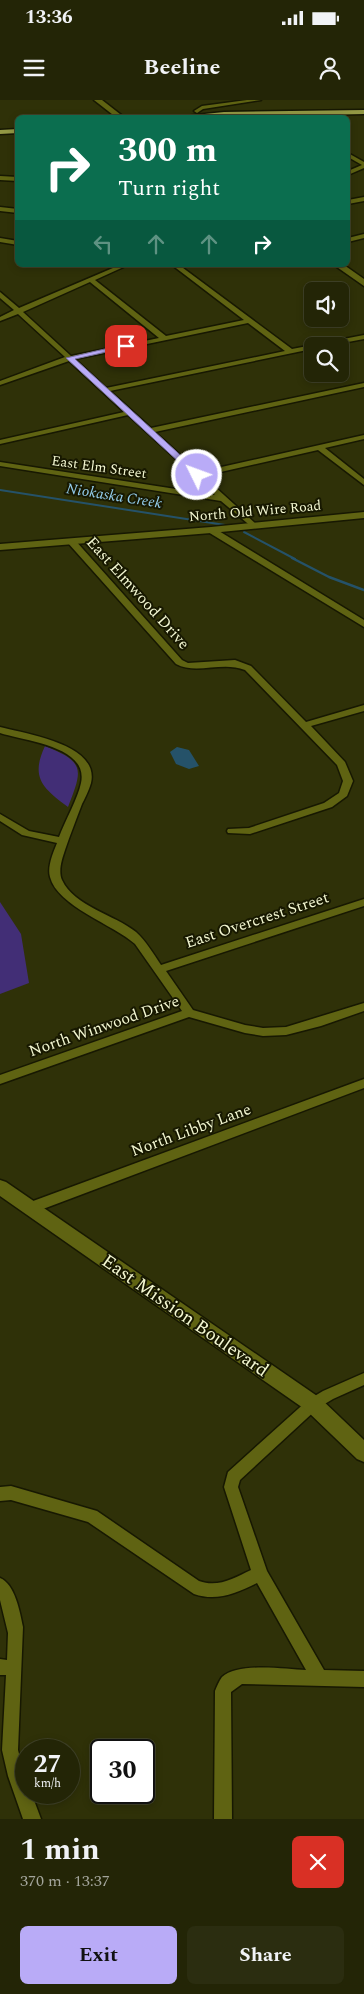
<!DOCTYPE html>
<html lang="en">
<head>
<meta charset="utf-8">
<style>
	:root { --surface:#232506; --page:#2b2d10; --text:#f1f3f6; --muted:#a3a59b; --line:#404228; --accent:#b9abf7 }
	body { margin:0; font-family:Spectral,serif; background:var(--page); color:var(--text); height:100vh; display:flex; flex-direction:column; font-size:19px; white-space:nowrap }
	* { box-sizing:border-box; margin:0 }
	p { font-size:16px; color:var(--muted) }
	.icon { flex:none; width:28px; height:28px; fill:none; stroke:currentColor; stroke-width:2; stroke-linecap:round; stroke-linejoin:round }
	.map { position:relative; height:1719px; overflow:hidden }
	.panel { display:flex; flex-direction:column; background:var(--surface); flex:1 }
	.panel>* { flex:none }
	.guide { position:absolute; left:15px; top:15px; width:335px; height:152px; border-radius:8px; box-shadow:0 2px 8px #0003,0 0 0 1px var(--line); background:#0b6e4f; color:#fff; overflow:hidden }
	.fabs { position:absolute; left:304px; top:182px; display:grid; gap:10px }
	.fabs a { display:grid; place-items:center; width:45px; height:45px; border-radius:8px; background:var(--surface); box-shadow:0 2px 8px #0003,0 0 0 1px var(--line); font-size:25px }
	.speed { position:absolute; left:15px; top:1639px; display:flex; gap:10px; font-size:25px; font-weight:700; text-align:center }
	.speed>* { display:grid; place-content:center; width:65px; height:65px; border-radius:50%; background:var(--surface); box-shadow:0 2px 8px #0003,0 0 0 1px var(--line); line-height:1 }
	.speed small { font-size:12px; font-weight:400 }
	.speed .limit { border:2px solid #111; border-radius:8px; background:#fff; color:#111 }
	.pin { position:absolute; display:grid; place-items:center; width:42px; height:42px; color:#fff; margin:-21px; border-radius:10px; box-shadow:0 2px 8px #0006 }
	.me { position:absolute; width:55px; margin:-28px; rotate:312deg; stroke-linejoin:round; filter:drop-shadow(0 0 4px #0008) }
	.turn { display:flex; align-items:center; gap:18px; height:105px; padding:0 20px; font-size:22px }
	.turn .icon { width:65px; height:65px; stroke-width:2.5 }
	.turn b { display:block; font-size:35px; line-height:42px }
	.lanes { display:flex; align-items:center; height:48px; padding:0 20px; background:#0003; justify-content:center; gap:25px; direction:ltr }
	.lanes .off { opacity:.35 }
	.round { display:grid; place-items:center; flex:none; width:52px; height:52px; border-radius:8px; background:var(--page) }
	.headline { display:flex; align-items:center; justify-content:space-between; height:85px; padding:0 20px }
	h1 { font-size:30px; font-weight:700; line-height:38px }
	.action { display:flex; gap:10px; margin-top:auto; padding:10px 20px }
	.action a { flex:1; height:58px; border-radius:8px; background:var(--accent); color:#111; font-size:20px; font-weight:700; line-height:58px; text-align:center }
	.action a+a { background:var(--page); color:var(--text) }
	.status { display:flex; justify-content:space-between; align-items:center; height:35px; padding:0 25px; background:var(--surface); direction:ltr }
	.status svg { height:14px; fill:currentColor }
	header { display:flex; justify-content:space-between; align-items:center; height:65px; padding:0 20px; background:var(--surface); font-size:22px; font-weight:700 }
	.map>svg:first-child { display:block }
</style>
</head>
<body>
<div class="status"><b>13:36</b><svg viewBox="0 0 49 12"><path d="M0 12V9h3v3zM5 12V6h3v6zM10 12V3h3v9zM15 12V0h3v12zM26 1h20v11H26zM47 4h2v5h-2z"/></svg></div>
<header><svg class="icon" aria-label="menu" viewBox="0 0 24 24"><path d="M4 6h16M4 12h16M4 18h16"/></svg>Beeline<svg class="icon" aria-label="person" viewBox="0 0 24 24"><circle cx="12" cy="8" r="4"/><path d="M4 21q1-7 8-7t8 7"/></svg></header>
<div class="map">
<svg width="364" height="1719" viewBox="0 0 364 1719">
	<rect width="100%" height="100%" fill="#2f3108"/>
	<!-- green -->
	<path fill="#422e76" d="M 45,646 C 85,662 83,669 68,707 C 43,688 30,678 45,646 Z
		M 0,802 L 21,834 L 29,883 L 0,894 Z"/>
	<!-- water -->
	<path fill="#255269" d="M 177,647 L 189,650 L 199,666 L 189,669 L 176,664 L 170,652 Z"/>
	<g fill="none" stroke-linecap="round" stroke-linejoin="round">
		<!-- stream-far1 -->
		<path stroke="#255269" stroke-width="2" d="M 0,390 L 225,425
			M 244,432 L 295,459"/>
		<!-- stream -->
		<path stroke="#255269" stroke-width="2.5" d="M 292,458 L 329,477 L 364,490"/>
		<defs>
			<path id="street" d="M 247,0 L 261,0 L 203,9 L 197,13 L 194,11 L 202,6 Z
				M 348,53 L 364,62 L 364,68 L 348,75 L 348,71 L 362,65 L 348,57 Z
				M 0,76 L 18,77 L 18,81 L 0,80 Z
				M 364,97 L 364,101 L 348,104 L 348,100 Z
				M 0,107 L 18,109 L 18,113 L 0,111 Z
				M 364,134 L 364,138 L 348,142 L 348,138 Z
				M 0,138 L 18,141 L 18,145 L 0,142 Z
				M 120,165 L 128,165 L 95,180 L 166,236 L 244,220 L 172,165 L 179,165 L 292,249 L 364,235 L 364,239 L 327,246 L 312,246 L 312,249 L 110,291 L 151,328 L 364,283 L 364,287 L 155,332 L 199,372 L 364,335 L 364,339 L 325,348 L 364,379 L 364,385 L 318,350 L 203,376 L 256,424 L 256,428 L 253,428 L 221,401 L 0,366 L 0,362 L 215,395 L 128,315 L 0,344 L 0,340 L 124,312 L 69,261 L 0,285 L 0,281 L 65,257 L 18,214 L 0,221 L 0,217 L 14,210 L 0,198 L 0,192 L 19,208 ZM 90,182 L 159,238 L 71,256 L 23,212 ZM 248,223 L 285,251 L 106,288 L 75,259 Z
				M 208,428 L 214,428 L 364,520 L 364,527 L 208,432 Z
				M 68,439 L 74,439 L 182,560 L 188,563 L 235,560 L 251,566 L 306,622 L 364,605 L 364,611 L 311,626 L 345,662 L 353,681 L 347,696 L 332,707 L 250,734 L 228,733 L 227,731 L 228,729 L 249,728 L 324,703 L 339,693 L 343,681 L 337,665 L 245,570 C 222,561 196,575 176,564 L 68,443 Z
				M 0,627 C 26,634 100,644 91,683 C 89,690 85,698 82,704 C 76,720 70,735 65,750 C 62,759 58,771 62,780 C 74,806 115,815 136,832 C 146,841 153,853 161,865 L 364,799 L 364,806 L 166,871 L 193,910 L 245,925 L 263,928 L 286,927 L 364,903 L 364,911 L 321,926 L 286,935 L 263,936 L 245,933 L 189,917 L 0,984 L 0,975 L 182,911 L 135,844 C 114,825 57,806 50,777 C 47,767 53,753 57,743 L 22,735 L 0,721 L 0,714 L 29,731 L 59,737 C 65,721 78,698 81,683 C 89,646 24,641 0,633 Z
				M 364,979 L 364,988 L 35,1112 L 30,1113 L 25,1112 L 24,1108 L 25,1104 Z
				M 364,1273 L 364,1285 L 333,1299 L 318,1308 L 240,1380 L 238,1387 L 267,1471 L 324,1570 L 364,1571 L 364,1587 L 242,1584 L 231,1592 L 232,1719 L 214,1719 L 215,1591 C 217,1586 219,1581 222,1577 C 238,1562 285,1569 306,1570 L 257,1483 C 236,1493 217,1502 194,1494 L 88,1422 L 11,1400 L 0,1401 L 0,1387 L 11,1386 L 97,1411 L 199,1481 C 218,1488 234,1478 251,1470 L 224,1387 L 228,1372 L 308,1300 L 323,1291 Z
				M 0,1478 C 15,1484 20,1512 23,1527 L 18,1650 L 26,1681 L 26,1692 L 31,1692 L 41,1719 L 23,1719 L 8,1676 L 2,1650 L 6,1575 L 0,1575 L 0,1559 L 7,1560 L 8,1533 L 0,1500 Z"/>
			<path id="secondary" d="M 94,0 L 102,0 L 125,18 L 117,18 Z
				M 334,165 L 344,165 L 364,179 L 364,186 Z
				M 364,412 L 364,418 L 211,433 L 0,450 L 0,444 L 211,427 Z
				M 0,1080 L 6,1082 L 320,1298 L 364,1340 L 364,1362 L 357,1359 L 306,1310 L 0,1096 Z"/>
			<path id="primary" d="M 364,10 L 364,14 L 166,18 L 224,12 Z
				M 18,29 L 18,33 L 0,34 L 0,30 Z"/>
		</defs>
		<!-- street casing -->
		<use href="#street" stroke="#171802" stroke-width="3"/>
		<!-- secondary casing -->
		<use href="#secondary" stroke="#171802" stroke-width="3"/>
		<!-- primary casing -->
		<use href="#primary" stroke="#171802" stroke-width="3"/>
		<!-- street -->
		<use href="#street" fill="#5f6312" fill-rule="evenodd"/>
		<!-- secondary -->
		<use href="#secondary" fill="#5f6312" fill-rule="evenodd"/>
		<!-- primary -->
		<use href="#primary" fill="#929844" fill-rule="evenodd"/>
	</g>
	<!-- route -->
	<path fill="#b9abf7" stroke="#786fa1" d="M 126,244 L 130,246 L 129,247 L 75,259 L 200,373 L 200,376 L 194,376 L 66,258 Z"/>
	<g text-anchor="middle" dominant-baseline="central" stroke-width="4" stroke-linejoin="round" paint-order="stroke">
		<!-- far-street labels -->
		<g font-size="14" fill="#f3f7d1" stroke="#171800">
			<text transform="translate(99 367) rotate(8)">East Elm Street</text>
			<text transform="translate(255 411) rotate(-5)">North Old Wire Road</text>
		</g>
		<!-- far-water labels -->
		<g font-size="15" font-style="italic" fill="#94cdec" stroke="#171800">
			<text transform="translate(114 396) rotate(9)">Niokaska Creek</text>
		</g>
		<!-- street labels -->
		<g font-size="16" fill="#f3f7d1" stroke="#171800">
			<text transform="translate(138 493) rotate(48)">East Elmwood Drive</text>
			<text transform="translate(257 820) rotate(-18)">East Overcrest Street</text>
			<text transform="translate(104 926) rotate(-19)">North Winwood Drive</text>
			<text transform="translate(191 1030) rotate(-20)">North Libby Lane</text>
		</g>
		<!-- near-street labels -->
		<g font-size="19" fill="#f3f7d1" stroke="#171800">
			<text transform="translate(185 1216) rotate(35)">East Mission Boulevard</text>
		</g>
	</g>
</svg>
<div class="fabs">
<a><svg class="icon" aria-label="sound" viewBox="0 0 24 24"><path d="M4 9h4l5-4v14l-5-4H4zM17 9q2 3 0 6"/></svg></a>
<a><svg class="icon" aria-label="search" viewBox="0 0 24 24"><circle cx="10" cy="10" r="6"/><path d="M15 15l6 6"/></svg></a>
</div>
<div class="speed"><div>27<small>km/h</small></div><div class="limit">30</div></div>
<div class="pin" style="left:126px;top:246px;background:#d93025"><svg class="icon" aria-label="arrive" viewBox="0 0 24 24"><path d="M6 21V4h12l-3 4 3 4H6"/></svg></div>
<svg class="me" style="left:197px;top:375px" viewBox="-20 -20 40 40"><circle r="17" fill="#b9abf7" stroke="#fff" stroke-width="3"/><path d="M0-11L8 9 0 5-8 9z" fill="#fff"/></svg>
<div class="guide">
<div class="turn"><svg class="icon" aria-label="right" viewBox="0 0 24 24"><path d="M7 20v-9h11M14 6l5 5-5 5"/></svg><div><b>300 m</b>Turn right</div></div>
<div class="lanes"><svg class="icon off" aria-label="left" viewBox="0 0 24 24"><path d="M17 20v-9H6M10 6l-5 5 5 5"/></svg><svg class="icon off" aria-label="ahead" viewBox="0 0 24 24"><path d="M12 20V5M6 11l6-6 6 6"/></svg><svg class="icon off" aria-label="ahead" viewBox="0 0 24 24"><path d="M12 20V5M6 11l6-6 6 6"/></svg><svg class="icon" aria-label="right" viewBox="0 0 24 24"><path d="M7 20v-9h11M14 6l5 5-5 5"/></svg></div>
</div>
</div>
<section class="panel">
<div class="headline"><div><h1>1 min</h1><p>370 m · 13:37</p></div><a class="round" style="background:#d93025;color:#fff"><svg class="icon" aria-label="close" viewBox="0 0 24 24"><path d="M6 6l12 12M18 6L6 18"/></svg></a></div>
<div class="action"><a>Exit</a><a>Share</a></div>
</section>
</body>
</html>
